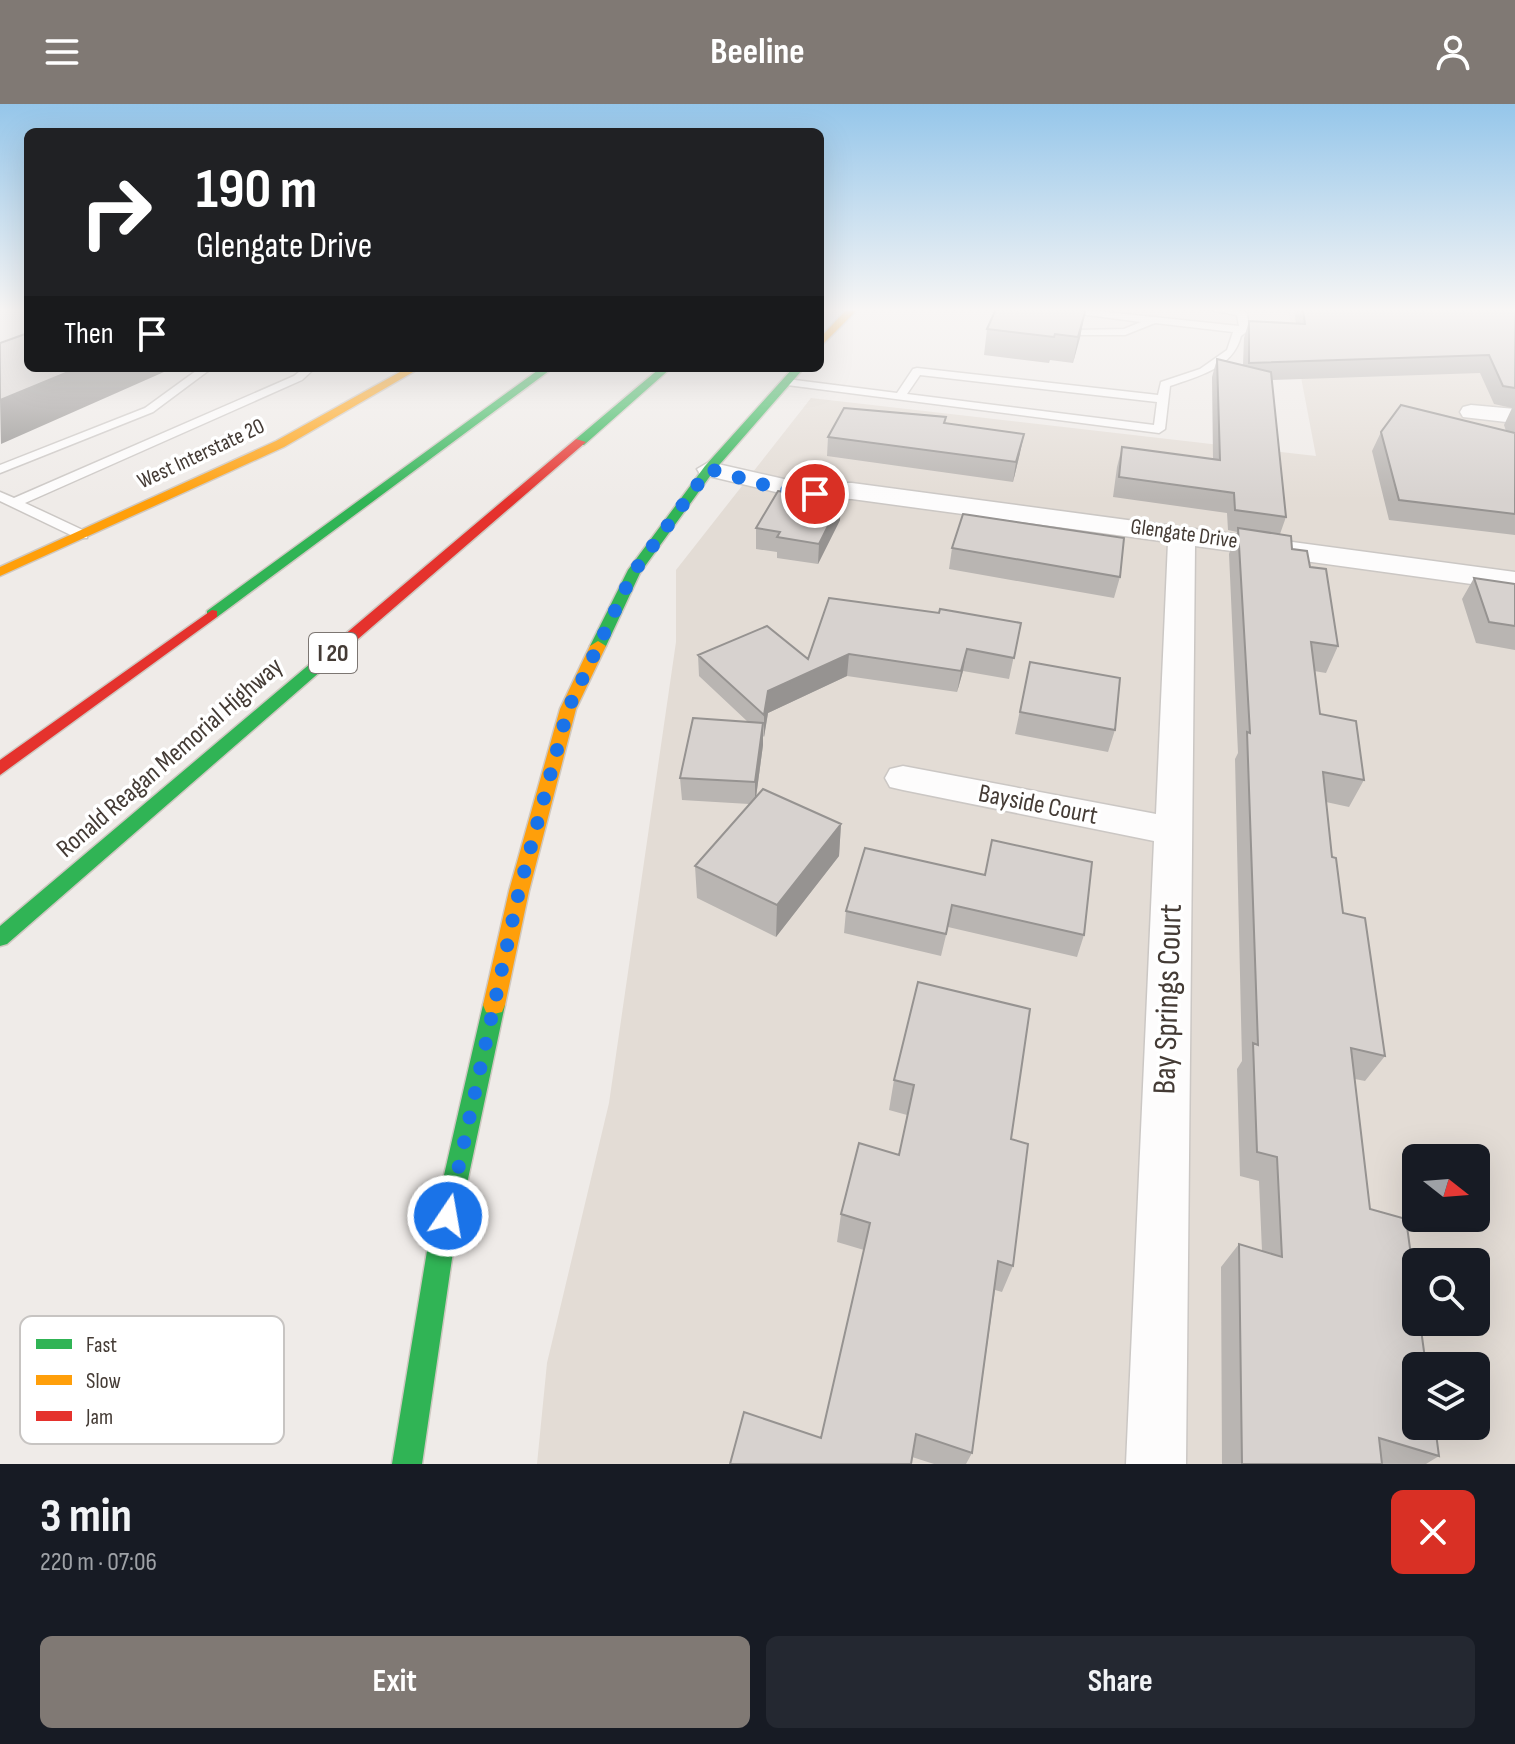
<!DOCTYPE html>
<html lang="en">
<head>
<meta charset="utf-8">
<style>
	:root { --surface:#171b24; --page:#242831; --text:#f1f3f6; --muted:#9ea1a6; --accent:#807974 }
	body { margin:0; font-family:"Sofia Sans Condensed",sans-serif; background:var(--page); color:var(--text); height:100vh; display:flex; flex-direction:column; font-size:30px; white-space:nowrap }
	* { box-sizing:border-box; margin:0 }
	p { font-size:26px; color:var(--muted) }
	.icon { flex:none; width:44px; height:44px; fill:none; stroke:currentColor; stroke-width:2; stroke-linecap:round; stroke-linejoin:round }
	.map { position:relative; height:1360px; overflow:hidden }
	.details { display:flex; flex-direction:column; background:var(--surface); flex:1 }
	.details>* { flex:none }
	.top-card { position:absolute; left:24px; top:24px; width:800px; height:244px; border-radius:12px; box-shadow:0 8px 32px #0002; background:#202124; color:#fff; overflow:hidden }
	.needle { width:52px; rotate:107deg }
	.buttons { position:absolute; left:1402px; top:1040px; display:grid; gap:16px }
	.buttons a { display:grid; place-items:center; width:88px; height:88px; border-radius:12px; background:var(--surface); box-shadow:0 8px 32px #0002; font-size:40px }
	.pin { position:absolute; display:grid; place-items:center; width:68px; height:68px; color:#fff; margin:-34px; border:4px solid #fff; border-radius:50%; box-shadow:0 2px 8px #0007 }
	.me { position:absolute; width:88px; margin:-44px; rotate:12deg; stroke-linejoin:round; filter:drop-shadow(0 0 6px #0008) }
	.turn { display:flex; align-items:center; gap:28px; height:168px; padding:0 40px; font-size:36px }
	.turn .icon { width:104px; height:104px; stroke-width:2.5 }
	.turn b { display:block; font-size:56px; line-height:68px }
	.then { display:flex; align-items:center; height:76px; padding:0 40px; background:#0003; gap:16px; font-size:30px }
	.round { display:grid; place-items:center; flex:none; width:84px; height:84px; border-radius:12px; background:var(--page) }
	.summary { display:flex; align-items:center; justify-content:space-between; height:136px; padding:0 40px }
	h1 { font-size:48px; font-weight:700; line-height:60px }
	.primary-button { display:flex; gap:16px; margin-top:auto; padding:16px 40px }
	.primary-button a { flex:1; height:92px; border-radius:12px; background:var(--accent); color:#fff; font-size:32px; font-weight:700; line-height:92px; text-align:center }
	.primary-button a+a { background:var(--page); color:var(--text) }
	header { display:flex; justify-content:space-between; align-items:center; height:104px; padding:0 40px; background:var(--accent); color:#fff; font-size:36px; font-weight:700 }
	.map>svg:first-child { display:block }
</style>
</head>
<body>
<header><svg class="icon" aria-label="menu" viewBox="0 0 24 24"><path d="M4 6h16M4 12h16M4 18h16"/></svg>Beeline<svg class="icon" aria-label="person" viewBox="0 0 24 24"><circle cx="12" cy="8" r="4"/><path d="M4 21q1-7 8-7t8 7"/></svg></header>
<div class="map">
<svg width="1515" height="1360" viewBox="0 0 1515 1360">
	<rect width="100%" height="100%" fill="#efebe8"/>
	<!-- residential -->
	<path fill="#e3dcd5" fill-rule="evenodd" d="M 1288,205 L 1515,205 L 1515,1360 L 537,1360 L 547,1259 L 609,999 L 676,538 L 676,466 L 811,294 L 1316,352 ZM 1416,1054 L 1476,1054 L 1476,1114 L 1416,1114 ZM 1416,1158 L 1476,1158 L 1476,1218 L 1416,1218 ZM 1416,1262 L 1476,1262 L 1476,1322 L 1416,1322 Z"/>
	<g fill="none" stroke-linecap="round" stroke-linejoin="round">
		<defs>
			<path id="lane" d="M 1041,205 L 1077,205 L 1239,222 L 1237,211 L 1205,205 L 1236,205 L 1247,209 L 1249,226 L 1241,232 C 1233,264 1199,272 1170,282 L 1165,325 L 1159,329 L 787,281 L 782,278 L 787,275 L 897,289 L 913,265 L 917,264 L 1158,291 L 1161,278 L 1200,265 L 1227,246 L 1233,228 L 1155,219 L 1125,231 L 1081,231 L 1076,228 L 1077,226 L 1124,225 L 1141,218 ZM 920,271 L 1157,298 L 1154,321 L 907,290 Z
				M 200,264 L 212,264 L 153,308 L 0,369 L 0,361 L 145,304 Z
				M 304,264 L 315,264 L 302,276 L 25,399 L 87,428 L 87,434 L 77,434 L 0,397 L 0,388 L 14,394 L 294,272 Z"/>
			<path id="street" d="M 1471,301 L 1515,305 L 1515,319 L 1463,313 L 1460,308 L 1463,303 Z
				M 709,358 L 797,378 L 852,379 L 1515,468 L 1515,486 L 1195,442 L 1186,1360 L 1126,1360 L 1154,737 L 903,686 L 890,683 L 885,674 L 890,665 L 903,662 L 1156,710 L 1168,438 L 852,395 L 797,393 L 700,370 L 697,365 Z"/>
			<path id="fast" d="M 541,264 L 553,264 L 217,513 L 207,513 L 207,507 Z
				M 660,264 L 671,264 L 584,341 L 576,341 L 576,335 Z
				M 793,264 L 804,264 L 713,368 L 640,469 L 606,542 L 603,545 L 593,545 L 590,542 L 628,466 L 705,362 Z
				M 323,552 L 331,557 L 329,560 L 7,840 L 0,842 L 0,822 L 317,554 Z
				M 494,892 L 502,894 L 505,901 L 454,1141 L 422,1360 L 392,1360 L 428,1141 L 483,901 L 486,894 Z"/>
			<path id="slow" d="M 847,205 L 858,205 L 820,243 L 820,234 Z
				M 407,264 L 420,264 L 284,343 L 0,472 L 0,463 L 276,337 Z
				M 598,537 L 606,542 L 576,605 L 529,787 L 505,901 L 502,908 L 494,910 L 486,908 L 483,901 L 509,787 L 560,605 L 590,542 Z"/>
			<path id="jam" d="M 576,335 L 586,338 L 329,560 L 317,560 L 315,557 L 317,554 Z
				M 212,506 L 217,507 L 217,513 L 0,671 L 0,656 Z"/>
		</defs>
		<!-- lane casing -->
		<use href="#lane" stroke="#cbc7c4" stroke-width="3"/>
		<!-- street casing -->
		<use href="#street" stroke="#cbc7c4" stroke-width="3"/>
		<!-- fast casing -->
		<use href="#fast" stroke="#cfc8c1" stroke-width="3"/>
		<!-- slow casing -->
		<use href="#slow" stroke="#cfc8c1" stroke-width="3"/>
		<!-- jam casing -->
		<use href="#jam" stroke="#cfc8c1" stroke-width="3"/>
		<!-- lane -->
		<use href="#lane" fill="#fdfcfc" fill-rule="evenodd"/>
		<!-- street -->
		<use href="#street" fill="#fdfcfc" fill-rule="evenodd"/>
		<!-- fast -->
		<use href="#fast" fill="#30b455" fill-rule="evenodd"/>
		<!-- slow -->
		<use href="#slow" fill="#ff9f0a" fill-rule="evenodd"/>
		<!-- jam -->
		<use href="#jam" fill="#e5322d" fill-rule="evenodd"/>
	</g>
	<!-- wall -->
	<path fill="#b9b5b2" d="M 1294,205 L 1515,205 L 1515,431 L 1389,416 L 1372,347 L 1381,328 L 1506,327 L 1504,321 L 1512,304 L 1494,300 L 1480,269 L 1272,276 L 1286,413 L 1280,430 L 1310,463 L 1338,542 L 1326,569 L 1314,567 L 1320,610 L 1364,676 L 1349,703 L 1326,698 L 1332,753 L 1343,809 L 1385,952 L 1365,977 L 1355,975 L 1370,1105 L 1439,1352 L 1426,1360 L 1222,1360 L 1221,1163 L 1239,1140 L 1262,1147 L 1259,1077 L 1240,1072 L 1237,965 L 1242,957 L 1235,655 L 1238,649 L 1229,450 L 1237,428 L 1228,426 L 1227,409 L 1113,393 L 1117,363 L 1122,343 L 1213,355 L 1212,273 L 1217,255 L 1243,261 L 1244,234 L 1249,217 L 1296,220 Z
		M 1085,208 L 1073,259 L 1050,256 L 1049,259 L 984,251 L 987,225 Z
		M 946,313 L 945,319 L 1020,349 L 1013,378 L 827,352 L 828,333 Z
		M 840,416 L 818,460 L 777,454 L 777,448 L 756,445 L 756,424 Z
		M 952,444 L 1120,473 L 1114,494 L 949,465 Z
		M 1474,474 L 1515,480 L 1515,546 L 1476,539 L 1462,495 Z
		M 1021,519 L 1009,575 L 963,567 L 957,588 L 847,572 L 768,609 L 764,633 L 763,632 L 763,641 L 756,693 L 841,720 L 839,752 L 776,833 L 697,794 L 695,762 L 749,700 L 682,696 L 680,674 L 748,618 L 699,572 L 698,551 L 808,555 Z
		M 1030,558 L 1115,626 L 1108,648 L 1015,630 Z
		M 992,736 L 1084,831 L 1077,853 L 948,823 L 941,852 L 844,829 L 846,807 L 985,771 Z
		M 918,878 L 1011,1035 L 1013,1162 L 1002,1188 L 995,1186 L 972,1349 L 966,1360 L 934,1360 L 912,1353 L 821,1334 L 864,1146 L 837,1138 L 841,1110 L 899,1051 L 907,1011 L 889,1006 L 894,976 Z"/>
	<!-- shaded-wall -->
	<path fill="#969391" d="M 1085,208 L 1080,234 L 1073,259 L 1078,233 Z
		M 78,264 L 173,264 L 1,340 L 0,296 Z
		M 1024,330 L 1020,349 L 1013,378 L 1016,358 Z
		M 841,396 L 840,416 L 818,460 L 819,440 Z
		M 967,545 L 963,567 L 957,588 L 961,567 Z
		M 849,550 L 847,572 L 768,609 L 764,633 L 764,611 L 768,587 Z
		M 763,619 L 763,641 L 755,701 L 755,678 Z
		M 841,720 L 839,752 L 776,833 L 777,801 Z"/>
	<!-- building -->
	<path fill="#d7d2cf" stroke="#969391" stroke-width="2" d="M 996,205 L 1081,205 L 1085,208 L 1078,233 L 1055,230 L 1054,233 L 987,225 Z
		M 1303,205 L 1515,205 L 1515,284 L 1503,282 L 1489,251 L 1249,259 L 1249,217 L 1305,220 Z
		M 28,229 L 28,264 L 78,264 L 0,296 L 0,239 Z
		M 1217,255 L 1271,268 L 1286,413 L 1235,406 L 1234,389 L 1119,373 L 1122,343 L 1220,356 Z
		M 1401,301 L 1515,329 L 1515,410 L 1399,396 L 1381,328 Z
		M 844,304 L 946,313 L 944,319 L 1024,330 L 1016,358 L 828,333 Z
		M 778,387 L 841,396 L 819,440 L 777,433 L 780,428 L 756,424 Z
		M 963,410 L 1124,434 L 1120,473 L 952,444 Z
		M 1238,424 L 1291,432 L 1292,445 L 1307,447 L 1310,463 L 1326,465 L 1338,542 L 1311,538 L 1320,610 L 1356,617 L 1364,676 L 1323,668 L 1332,753 L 1336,754 L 1343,809 L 1365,814 L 1385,952 L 1351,944 L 1370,1105 L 1406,1115 L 1416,1188 L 1416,1218 L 1420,1218 L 1426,1262 L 1416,1262 L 1416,1322 L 1435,1322 L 1439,1352 L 1379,1334 L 1382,1360 L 1242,1360 L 1239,1140 L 1282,1153 L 1277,1053 L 1257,1048 L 1253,939 L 1258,941 L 1247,628 L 1250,629 Z
		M 1474,474 L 1515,480 L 1515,522 L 1489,518 Z
		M 829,494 L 939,509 L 940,505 L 1021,519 L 1014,554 L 967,545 L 961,567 L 849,550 L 768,587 L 764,611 L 698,551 L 767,522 L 808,555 Z
		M 1030,558 L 1120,574 L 1115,626 L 1020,608 Z
		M 693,614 L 763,619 L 755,678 L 680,674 Z
		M 763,685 L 841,720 L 777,801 L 695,762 Z
		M 992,736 L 1092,758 L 1084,831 L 952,801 L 946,830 L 846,807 L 865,744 L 985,771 Z
		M 918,878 L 1030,905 L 1011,1035 L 1028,1040 L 1013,1162 L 998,1157 L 972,1349 L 916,1330 L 911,1360 L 730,1360 L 744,1308 L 821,1334 L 870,1119 L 841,1110 L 859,1039 L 899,1051 L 914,981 L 894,976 Z"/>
	<!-- sky -->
	<linearGradient id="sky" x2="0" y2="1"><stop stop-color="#95c6ea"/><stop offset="0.52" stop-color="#f8f6f5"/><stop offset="1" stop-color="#f8f6f5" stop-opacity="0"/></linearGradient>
	<rect width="1515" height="396" fill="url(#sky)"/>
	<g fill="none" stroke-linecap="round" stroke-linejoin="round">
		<!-- route -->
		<path stroke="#1a73e8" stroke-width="14" stroke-dasharray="0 25.2" d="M 448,1112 L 519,787 L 568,605 L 633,469 L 709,365 L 779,385 L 815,390"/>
	</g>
	<g text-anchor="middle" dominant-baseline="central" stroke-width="7" stroke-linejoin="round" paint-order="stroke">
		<!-- far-street labels -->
		<g font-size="22" fill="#443b35" stroke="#fff">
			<text transform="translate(201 350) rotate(-25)">West Interstate 20</text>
			<text transform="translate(1184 430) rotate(8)">Glengate Drive</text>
		</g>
		<!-- shield labels -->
		<rect fill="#fff" stroke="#7c7672" stroke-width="2" x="309" y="529" width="48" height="40" rx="6"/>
		<g font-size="24" font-weight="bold" fill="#443b35">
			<text x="333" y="549">I 20</text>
		</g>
		<!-- street labels -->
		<g font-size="26" fill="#443b35" stroke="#fff">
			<text transform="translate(170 654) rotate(-41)">Ronald Reagan Memorial Highway</text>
			<text transform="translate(1038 701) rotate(11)">Bayside Court</text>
		</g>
		<!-- near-street labels -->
		<g font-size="32" fill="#443b35" stroke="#fff">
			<text transform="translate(1168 895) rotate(-88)">Bay Springs Court</text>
		</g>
	</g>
	<!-- legend -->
	<rect x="20" y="1212" width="264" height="128" rx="12" fill="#fff" stroke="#c7c4c2" stroke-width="2"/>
	<rect x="36" y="1235" width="36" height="10" fill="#30b455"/>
	<rect x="36" y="1271" width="36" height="10" fill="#ff9f0a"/>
	<rect x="36" y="1307" width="36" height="10" fill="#e5322d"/>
	<g font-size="22" fill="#443b35">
		<text x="86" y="1248">Fast</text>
		<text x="86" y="1284">Slow</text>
		<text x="86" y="1320">Jam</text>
	</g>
</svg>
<div class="buttons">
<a><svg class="needle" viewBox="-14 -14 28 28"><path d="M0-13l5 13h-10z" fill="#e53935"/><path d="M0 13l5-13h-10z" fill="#9ea1a6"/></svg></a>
<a><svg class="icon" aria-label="search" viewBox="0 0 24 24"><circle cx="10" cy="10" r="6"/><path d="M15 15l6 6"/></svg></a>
<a><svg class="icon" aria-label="layers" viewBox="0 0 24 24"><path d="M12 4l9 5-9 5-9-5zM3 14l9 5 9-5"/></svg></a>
</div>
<div class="pin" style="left:815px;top:390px;background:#d93025"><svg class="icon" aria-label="arrive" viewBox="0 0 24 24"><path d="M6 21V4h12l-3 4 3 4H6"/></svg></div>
<svg class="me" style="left:448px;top:1112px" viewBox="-20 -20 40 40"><circle r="17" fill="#1a73e8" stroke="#fff" stroke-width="3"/><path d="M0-11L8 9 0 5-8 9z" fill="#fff"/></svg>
<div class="top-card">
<div class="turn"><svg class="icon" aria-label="right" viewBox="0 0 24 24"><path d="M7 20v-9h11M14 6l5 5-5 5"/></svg><div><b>190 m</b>Glengate Drive</div></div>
<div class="then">Then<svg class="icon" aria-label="arrive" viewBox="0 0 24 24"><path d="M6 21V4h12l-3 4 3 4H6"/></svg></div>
</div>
</div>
<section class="details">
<div class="summary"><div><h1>3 min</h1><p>220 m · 07:06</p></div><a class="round" style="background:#d93025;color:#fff"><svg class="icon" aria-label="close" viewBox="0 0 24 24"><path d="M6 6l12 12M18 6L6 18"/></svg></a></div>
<div class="primary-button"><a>Exit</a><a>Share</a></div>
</section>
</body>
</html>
